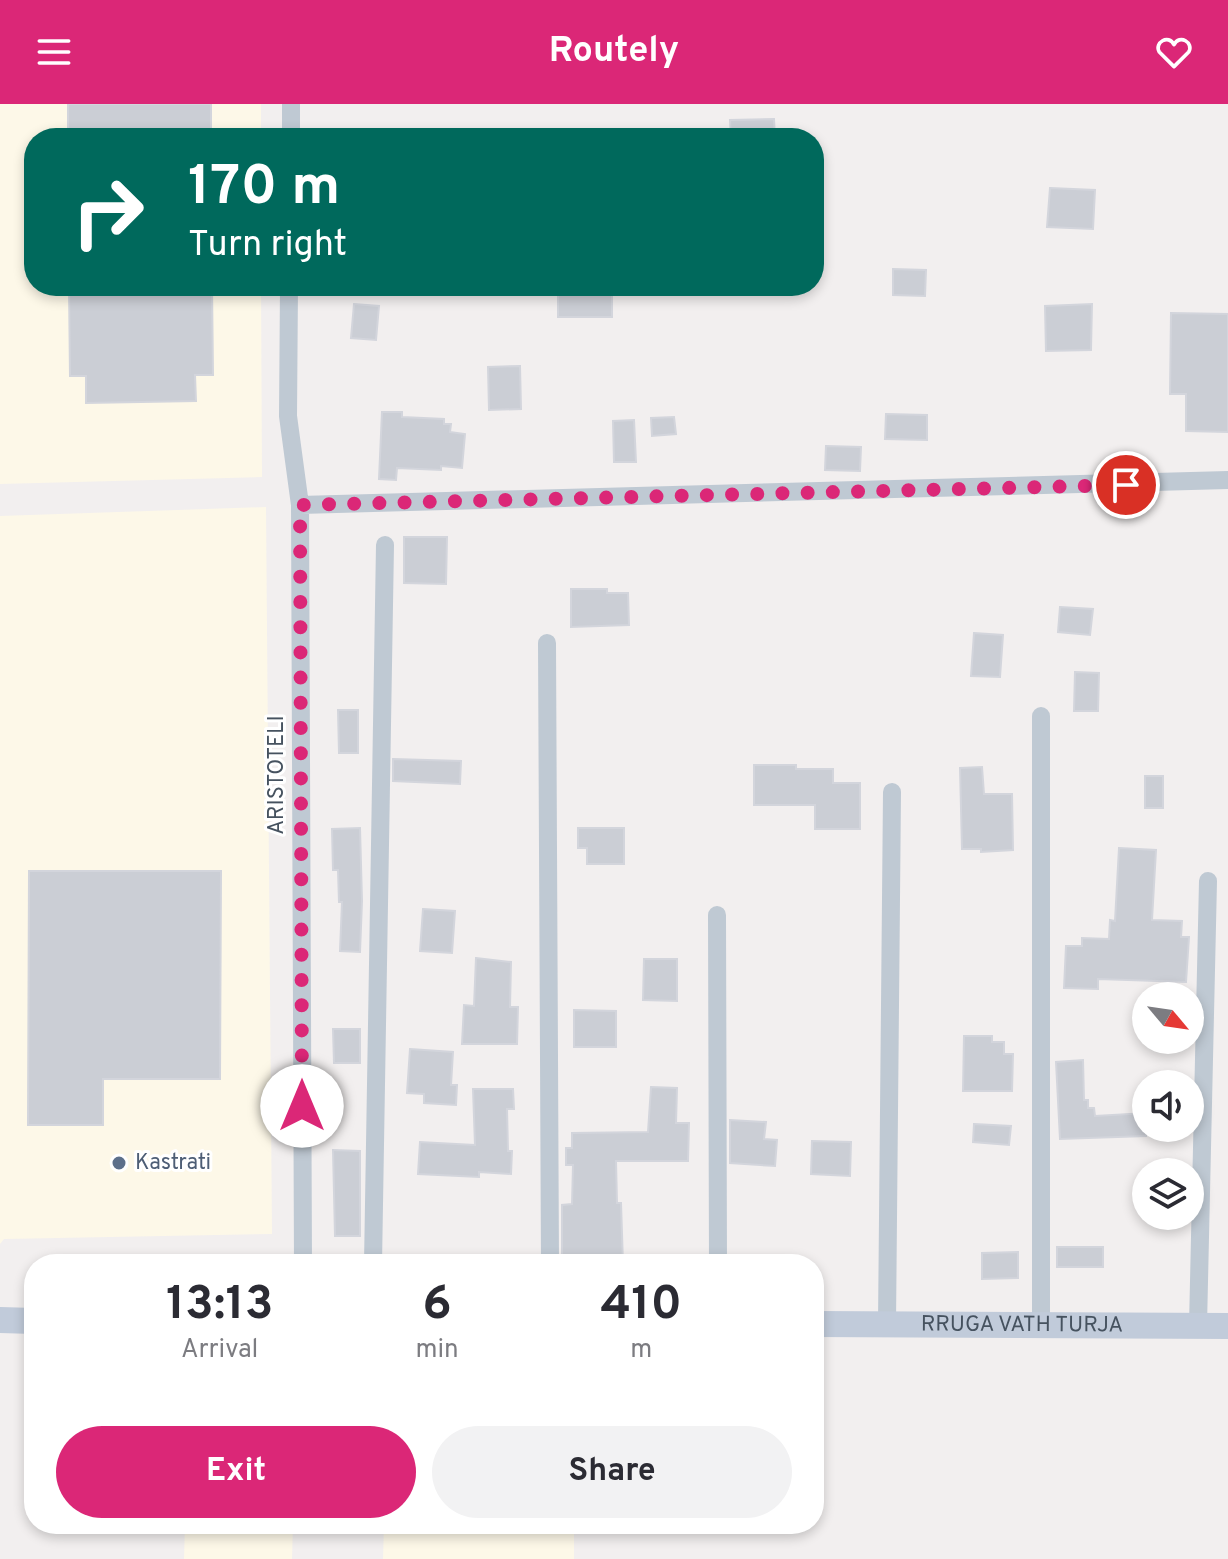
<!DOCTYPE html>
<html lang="en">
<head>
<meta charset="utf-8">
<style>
	:root { --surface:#fff; --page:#f2f2f3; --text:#2b2b33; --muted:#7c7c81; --accent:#db2777 }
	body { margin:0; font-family:Overpass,sans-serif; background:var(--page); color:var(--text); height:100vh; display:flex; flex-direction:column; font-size:30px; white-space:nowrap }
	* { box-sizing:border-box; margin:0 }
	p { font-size:26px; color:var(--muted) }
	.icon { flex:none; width:44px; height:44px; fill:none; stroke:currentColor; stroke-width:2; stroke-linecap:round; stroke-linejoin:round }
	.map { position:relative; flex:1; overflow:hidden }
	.side { position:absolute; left:24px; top:1150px; width:800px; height:280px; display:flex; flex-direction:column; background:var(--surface); border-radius:32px; box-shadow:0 4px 12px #0003 }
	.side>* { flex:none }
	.guide { position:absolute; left:24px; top:24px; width:800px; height:168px; border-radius:32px; box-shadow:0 4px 12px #0003; background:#00695c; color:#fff; overflow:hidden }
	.needle { width:52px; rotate:119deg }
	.buttons { position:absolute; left:1132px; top:878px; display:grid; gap:16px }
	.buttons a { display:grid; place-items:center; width:72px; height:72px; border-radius:50%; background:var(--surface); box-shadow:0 4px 12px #0003; font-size:40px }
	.pin { position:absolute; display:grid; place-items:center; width:68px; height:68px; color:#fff; margin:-34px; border:4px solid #fff; border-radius:50%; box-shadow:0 2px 8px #0007 }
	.me { position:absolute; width:88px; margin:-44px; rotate:0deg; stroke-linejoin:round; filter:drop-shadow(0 0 6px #0008) }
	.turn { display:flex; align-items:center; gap:28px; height:168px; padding:0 32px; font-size:36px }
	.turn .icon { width:104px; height:104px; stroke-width:2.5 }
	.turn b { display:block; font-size:56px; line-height:68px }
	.eta { display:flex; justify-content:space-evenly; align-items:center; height:136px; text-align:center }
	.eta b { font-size:48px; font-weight:700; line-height:56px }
	.primary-button { display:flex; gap:16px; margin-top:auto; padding:16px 32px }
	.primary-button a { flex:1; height:92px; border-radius:48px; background:var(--accent); color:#fff; font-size:32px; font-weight:700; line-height:92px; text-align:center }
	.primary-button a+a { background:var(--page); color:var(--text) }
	header { display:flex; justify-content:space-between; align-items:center; height:104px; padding:0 32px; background:var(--accent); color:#fff; font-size:36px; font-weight:700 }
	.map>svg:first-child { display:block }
</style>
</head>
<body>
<header><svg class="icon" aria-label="menu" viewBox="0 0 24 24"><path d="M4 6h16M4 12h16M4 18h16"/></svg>Routely<svg class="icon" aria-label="heart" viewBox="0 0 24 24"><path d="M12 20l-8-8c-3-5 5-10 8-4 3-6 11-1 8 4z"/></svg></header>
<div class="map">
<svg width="1228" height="1455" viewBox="0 0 1228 1455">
	<rect width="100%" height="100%" fill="#f2efef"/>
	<!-- commercial -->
	<path fill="#fdf8e8" d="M 0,0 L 261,0 L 261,34 L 34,34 L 34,182 L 261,182 L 262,373 L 0,380 Z
		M 266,403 L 272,1130 L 4,1135 L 0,1140 L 0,412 Z
		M 185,1420 L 293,1420 L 292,1455 L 184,1455 Z
		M 384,1420 L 574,1420 L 574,1455 L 383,1455 Z"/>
	<!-- building -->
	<path fill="#cbced5" stroke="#d3d5dc" stroke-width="2" d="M 68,0 L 211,0 L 211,34 L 68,34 Z
		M 774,15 L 775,34 L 731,34 L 730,16 Z
		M 1050,84 L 1095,86 L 1093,125 L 1047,123 Z
		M 893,165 L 926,166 L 925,192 L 893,191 Z
		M 69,182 L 212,182 L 213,271 L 195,271 L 196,297 L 86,299 L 86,272 L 70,272 Z
		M 569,182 L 603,183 L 603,187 L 612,187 L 612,213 L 558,213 L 558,187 L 569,187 Z
		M 354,200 L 379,202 L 376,236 L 351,234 Z
		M 1092,200 L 1091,246 L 1046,247 L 1045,202 Z
		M 1171,209 L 1228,210 L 1228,328 L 1186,327 L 1186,290 L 1170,290 Z
		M 520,262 L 521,305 L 489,306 L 488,263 Z
		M 382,308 L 402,308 L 402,313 L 444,315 L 444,320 L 451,320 L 450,328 L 465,330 L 462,364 L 441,362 L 441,366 L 397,364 L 396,376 L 379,375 Z
		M 886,310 L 927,311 L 927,336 L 885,335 Z
		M 674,313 L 676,330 L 652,332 L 651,314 Z
		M 634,316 L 636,358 L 614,358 L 613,317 Z
		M 826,342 L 861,343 L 860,367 L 825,366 Z
		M 404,433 L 447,433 L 446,480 L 404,479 Z
		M 571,485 L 607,485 L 607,489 L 628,489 L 629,521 L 571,523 Z
		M 1060,503 L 1093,505 L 1090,531 L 1058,528 Z
		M 974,529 L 1003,531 L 1000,573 L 971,572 Z
		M 1075,568 L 1099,569 L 1098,607 L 1074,607 Z
		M 338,606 L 358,606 L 358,649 L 339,649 Z
		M 393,655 L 461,657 L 460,680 L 393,677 Z
		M 754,661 L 796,661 L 796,665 L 833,665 L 833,679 L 860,679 L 860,725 L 815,725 L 815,701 L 754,701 Z
		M 982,663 L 984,690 L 1012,690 L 1013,746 L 981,748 L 981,745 L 962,745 L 960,664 Z
		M 1145,672 L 1163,672 L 1163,704 L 1145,704 Z
		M 360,724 L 362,797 L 360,848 L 340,847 L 342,798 L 339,798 L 338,766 L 333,766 L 332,725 Z
		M 578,724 L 624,724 L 624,760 L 587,760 L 587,744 L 578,744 Z
		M 1119,744 L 1156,746 L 1152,816 L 1182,817 L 1181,833 L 1189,833 L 1186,878 L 1098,875 L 1098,885 L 1064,884 L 1066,842 L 1082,842 L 1082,834 L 1109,835 L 1110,816 L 1115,817 Z
		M 29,767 L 221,767 L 220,975 L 103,975 L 103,1021 L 28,1021 Z
		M 423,805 L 455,807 L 452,849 L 420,847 Z
		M 476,854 L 511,858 L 510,903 L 518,903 L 517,940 L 462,940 L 464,901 L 474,902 Z
		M 644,855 L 677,855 L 677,897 L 643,896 Z
		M 574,906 L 616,907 L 616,943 L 574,943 Z
		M 333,925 L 360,925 L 360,959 L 334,959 Z
		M 964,932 L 992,932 L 992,938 L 1004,938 L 1004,950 L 1013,950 L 1012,987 L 963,987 Z
		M 410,945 L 453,948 L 451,981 L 457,981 L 456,1001 L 424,999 L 424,990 L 407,989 Z
		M 1083,956 L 1084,996 L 1088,996 L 1088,1004 L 1094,1004 L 1095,1012 L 1146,1009 L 1146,1032 L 1060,1035 L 1056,958 Z
		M 651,983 L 677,984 L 676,1019 L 689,1019 L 688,1057 L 616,1057 L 617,1099 L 621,1099 L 623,1160 L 562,1160 L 562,1101 L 572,1100 L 573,1061 L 566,1061 L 566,1044 L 572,1044 L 572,1029 L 648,1028 Z
		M 473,985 L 513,985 L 514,1005 L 507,1005 L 508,1047 L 512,1047 L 511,1070 L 479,1068 L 479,1073 L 418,1070 L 420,1038 L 475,1041 Z
		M 730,1016 L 766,1018 L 764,1035 L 777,1036 L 775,1062 L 730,1059 Z
		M 974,1020 L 1011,1022 L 1009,1041 L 973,1038 Z
		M 812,1037 L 851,1038 L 850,1072 L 811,1070 Z
		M 333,1046 L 360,1047 L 360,1132 L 335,1132 Z
		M 1057,1143 L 1103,1143 L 1103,1163 L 1057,1163 Z
		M 1018,1148 L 1018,1174 L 982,1175 L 982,1149 Z"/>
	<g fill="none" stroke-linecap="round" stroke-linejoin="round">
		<!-- street -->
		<path stroke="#bfc9d3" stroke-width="18" d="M 291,34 L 291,0
			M 289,182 L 288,312 L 300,401 L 303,1160
			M 300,401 L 1228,376
			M 547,539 L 550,1160
			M 717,811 L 718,1160
			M 373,1160 L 385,441
			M 887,1220 L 892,688
			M 1041,1221 L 1041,612
			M 1198,1222 L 1208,777"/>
		<!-- secondary -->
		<g stroke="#c1cbda" stroke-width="26">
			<path d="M 0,1216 L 34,1217"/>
			<path id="s1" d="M 814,1220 L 1228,1222"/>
		</g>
	</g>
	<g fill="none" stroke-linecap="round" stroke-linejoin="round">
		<!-- route -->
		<path stroke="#db2777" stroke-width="14" stroke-dasharray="0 25.2" d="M 302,1002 L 300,401 L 1126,381"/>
	</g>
	<!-- markers -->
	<circle fill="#5c6f8a" stroke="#fff" stroke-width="3" cx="119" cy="1059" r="8"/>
	<g text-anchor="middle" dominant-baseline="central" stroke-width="6" stroke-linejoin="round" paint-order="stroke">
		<!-- street labels -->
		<g font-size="22" fill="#46525f" stroke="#fff">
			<text transform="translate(277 671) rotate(-90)">ARISTOTELI</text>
			<text stroke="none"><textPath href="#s1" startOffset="208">RRUGA VATH TURJA</textPath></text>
		</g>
		<!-- service labels -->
		<g font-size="22" fill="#4e5e75" stroke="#fff" text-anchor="start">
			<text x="135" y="1059">Kastrati</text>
		</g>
	</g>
</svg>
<div class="buttons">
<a><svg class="needle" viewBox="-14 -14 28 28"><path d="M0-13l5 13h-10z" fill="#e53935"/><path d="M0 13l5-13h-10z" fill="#7c7c81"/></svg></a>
<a><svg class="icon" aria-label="sound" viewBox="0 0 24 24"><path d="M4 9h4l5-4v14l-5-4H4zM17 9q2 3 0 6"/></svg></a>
<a><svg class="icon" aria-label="layers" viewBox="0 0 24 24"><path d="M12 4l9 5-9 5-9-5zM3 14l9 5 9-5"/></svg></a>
</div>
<div class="pin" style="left:1126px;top:381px;background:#d93025"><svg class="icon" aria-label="arrive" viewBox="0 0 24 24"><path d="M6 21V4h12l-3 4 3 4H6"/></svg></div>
<svg class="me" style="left:302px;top:1002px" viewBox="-20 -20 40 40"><circle r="19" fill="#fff"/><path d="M0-13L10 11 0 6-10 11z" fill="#db2777"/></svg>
<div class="guide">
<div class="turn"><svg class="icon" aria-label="right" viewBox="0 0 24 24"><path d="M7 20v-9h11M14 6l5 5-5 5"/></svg><div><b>170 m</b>Turn right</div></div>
</div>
<section class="side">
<div class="eta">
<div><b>13:13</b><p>Arrival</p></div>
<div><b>6</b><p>min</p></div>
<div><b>410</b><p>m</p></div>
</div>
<div class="primary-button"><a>Exit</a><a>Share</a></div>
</section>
</div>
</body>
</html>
